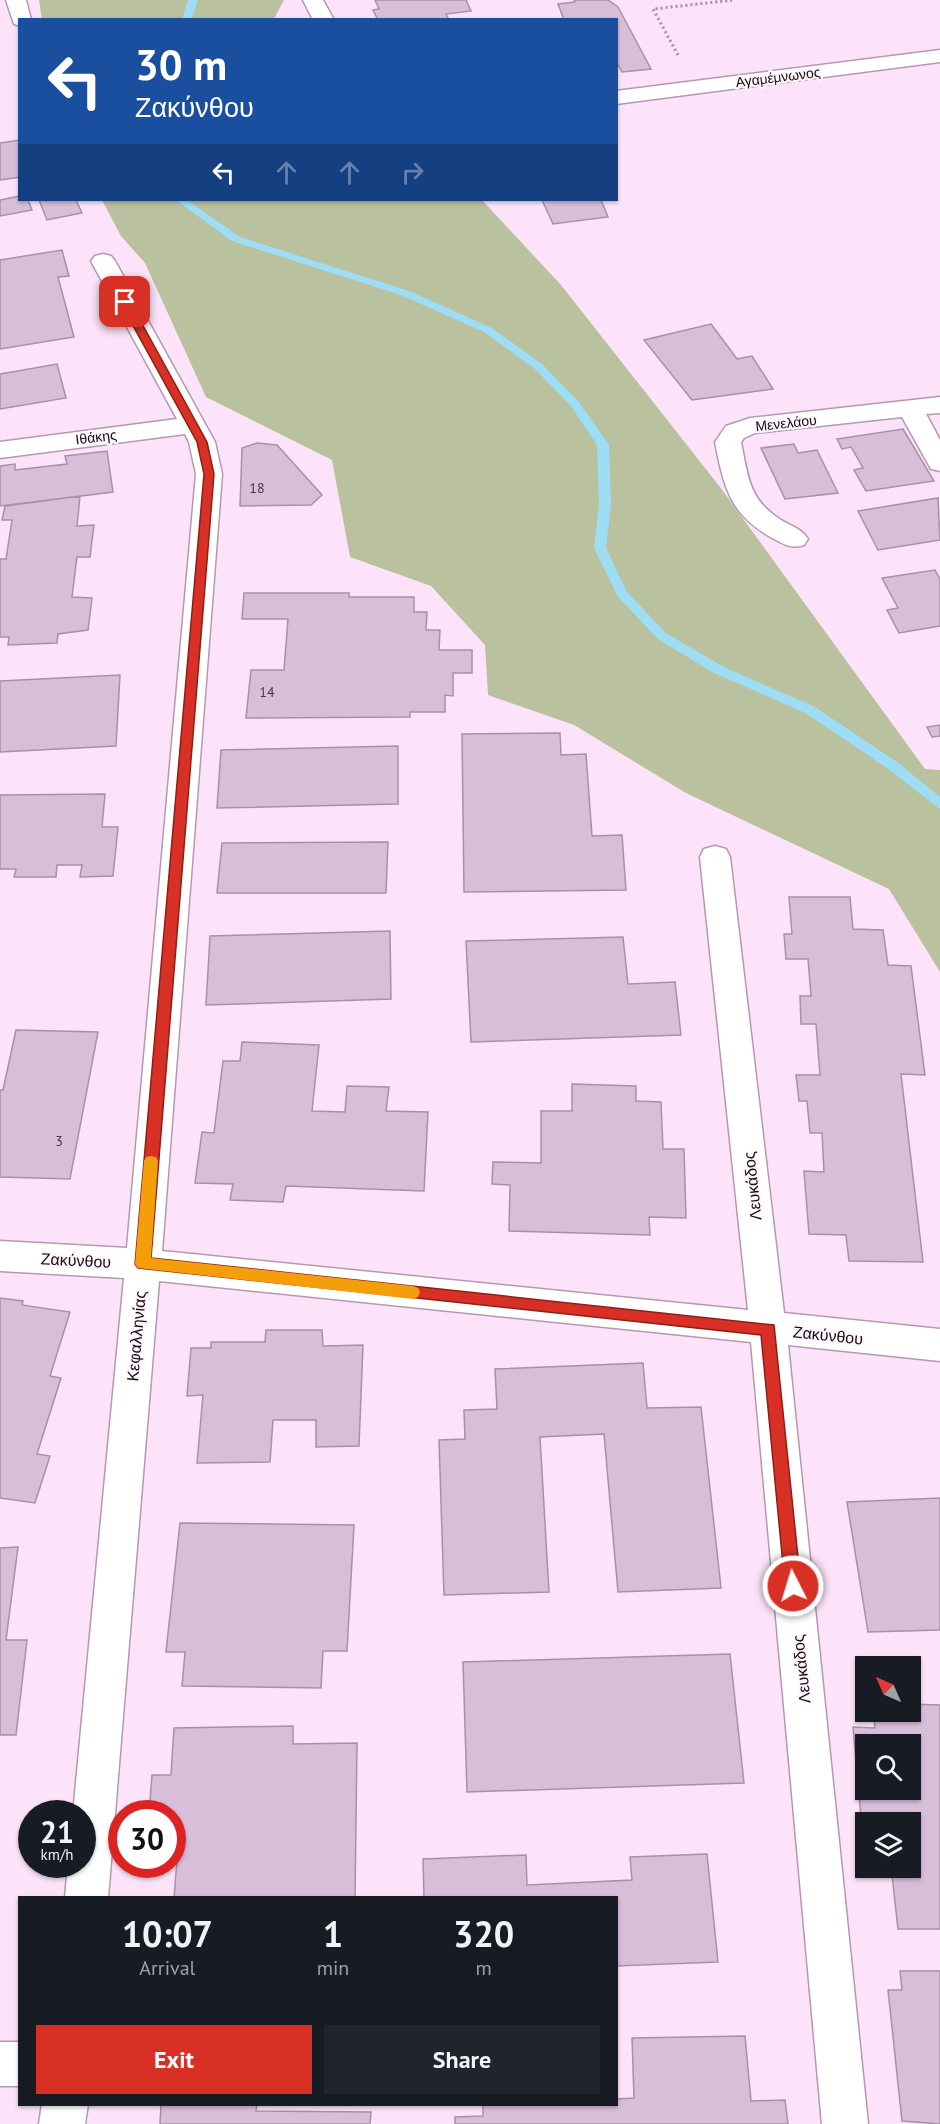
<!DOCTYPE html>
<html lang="en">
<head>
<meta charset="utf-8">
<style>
	:root { --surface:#171b24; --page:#20242c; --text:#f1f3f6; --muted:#9ea1a6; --accent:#d93025 }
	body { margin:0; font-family:"PT Sans",sans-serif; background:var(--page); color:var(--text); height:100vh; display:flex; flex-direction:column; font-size:22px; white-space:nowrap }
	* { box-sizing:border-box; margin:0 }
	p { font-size:20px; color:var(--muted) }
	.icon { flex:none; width:33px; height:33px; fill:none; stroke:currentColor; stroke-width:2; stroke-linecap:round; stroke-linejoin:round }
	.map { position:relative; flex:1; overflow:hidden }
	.side { position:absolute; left:18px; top:1896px; width:600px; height:210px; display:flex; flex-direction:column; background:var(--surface); border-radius:0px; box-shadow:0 2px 4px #0004 }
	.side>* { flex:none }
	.top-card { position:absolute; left:18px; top:18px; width:600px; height:183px; border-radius:0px; box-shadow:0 2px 4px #0004; background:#1a4fa0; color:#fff; overflow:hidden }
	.needle { width:39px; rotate:315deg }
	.buttons { position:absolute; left:855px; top:1656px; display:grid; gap:12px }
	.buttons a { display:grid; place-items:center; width:66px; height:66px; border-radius:0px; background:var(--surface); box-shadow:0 2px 4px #0004; font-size:30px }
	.speed { position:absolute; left:18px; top:1800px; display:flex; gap:12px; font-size:30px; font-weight:700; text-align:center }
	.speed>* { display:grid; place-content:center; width:78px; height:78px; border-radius:50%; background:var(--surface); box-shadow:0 2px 4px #0004; line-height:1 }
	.speed small { font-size:15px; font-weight:400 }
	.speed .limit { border:9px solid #d22; background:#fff; color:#111 }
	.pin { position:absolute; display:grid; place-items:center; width:51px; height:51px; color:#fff; margin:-26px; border-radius:12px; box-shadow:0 3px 9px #0006 }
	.me { position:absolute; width:66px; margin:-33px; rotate:355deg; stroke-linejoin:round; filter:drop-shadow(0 0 4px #0008) }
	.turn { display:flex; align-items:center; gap:21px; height:126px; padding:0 18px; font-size:27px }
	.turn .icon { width:78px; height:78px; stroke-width:2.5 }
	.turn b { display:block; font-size:42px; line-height:51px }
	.lanes { display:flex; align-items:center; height:57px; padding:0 18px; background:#0003; justify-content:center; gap:30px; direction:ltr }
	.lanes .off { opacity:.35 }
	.eta { display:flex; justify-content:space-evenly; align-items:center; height:102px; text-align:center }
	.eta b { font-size:36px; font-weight:800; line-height:42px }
	.primary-button { display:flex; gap:12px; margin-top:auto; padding:12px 18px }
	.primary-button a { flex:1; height:69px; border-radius:0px; background:var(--accent); color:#fff; font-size:24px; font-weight:800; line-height:69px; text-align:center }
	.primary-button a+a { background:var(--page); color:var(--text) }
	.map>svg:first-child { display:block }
</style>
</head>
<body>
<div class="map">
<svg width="940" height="2124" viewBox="0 0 940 2124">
	<rect width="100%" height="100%" fill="#fce3f9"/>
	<!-- green -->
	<path fill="#bac19f" d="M 39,0 L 284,0 L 274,19 L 42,20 Z
		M 102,200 L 482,200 L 561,285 L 720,487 L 925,769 L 940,770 L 940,972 L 889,889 L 686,793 L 574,725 L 488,695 L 485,645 L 431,586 L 350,557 L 332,460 L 206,397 L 145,263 L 121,236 Z"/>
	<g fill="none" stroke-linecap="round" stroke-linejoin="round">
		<!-- stream -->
		<path fill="#9ddef4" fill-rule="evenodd" d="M 188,0 L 198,0 L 191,20 L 182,20 Z
			M 176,200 L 187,200 L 240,237 L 409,291 L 492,328 L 543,365 L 579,402 L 609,445 L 611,504 L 606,548 L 627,592 L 666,633 L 722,666 L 815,707 L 897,762 L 940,797 L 940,809 L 887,768 L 805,713 L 712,672 L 658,639 L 618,597 L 594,548 L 599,504 L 597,445 L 571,406 L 535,369 L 484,332 L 401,295 L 232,241 Z"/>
	</g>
	<!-- building -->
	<path fill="#d9beda" stroke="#aa8faa" stroke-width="1.5" fill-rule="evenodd" d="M 375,0 L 466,0 L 471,11 L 446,14 L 449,20 L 378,20 L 373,10 L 379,9 Z
		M 574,0 L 608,0 L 618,7 L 651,69 L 622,72 L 616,61 L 616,20 L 564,20 L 558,4 L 575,2 Z
		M 20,140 L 20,177 L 0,180 L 0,143 Z
		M 20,196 L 20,200 L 28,200 L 32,210 L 0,216 L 0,200 Z
		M 39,200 L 76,200 L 82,213 L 47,220 Z
		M 542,200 L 601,200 L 608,217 L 553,224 Z
		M 62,250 L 69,276 L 58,277 L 74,337 L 0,349 L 0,260 Z
		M 711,324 L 737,359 L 752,356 L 773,389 L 692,400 L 644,340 Z
		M 57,364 L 66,398 L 0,409 L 0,374 Z
		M 903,429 L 934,481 L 866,491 L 854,470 L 863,468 L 851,447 L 842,449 L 837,439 Z
		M 257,443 L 277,445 L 322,495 L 311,505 L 240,506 L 242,448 Z
		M 794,444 L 798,453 L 817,450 L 838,493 L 785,499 L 761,448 Z
		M 107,451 L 113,492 L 0,506 L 0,466 L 15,464 L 15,470 L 67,464 L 65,456 Z
		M 80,496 L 77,526 L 94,525 L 90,557 L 77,557 L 72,597 L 92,598 L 88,630 L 58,634 L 57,643 L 8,645 L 9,637 L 0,637 L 0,559 L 6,559 L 12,520 L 2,520 L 5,506 Z
		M 938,498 L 940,540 L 878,550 L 858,511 Z
		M 935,570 L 940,579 L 940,626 L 899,633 L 887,610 L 898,608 L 882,578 Z
		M 244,593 L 349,593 L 349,597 L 414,597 L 414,612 L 427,612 L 426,630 L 440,630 L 439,650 L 472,650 L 472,673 L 453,673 L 453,696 L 445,695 L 445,712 L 410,712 L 410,717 L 246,718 L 251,670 L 284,670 L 288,619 L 242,619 Z
		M 120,675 L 116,746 L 0,752 L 0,681 Z
		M 940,725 L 940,736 L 932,737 L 927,727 Z
		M 560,733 L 561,755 L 586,754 L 592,836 L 622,835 L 626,890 L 464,892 L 462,734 Z
		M 398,746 L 398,804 L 217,808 L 221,750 Z
		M 105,794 L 102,827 L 118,827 L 113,876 L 80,877 L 82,865 L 57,865 L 56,877 L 14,877 L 16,869 L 0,869 L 0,795 Z
		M 388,842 L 386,893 L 217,893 L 222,843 Z
		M 789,897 L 850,897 L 853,929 L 883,930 L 888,965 L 911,966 L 925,1075 L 901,1074 L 923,1262 L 849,1261 L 846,1235 L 809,1234 L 804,1171 L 824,1172 L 822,1133 L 810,1133 L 807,1101 L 799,1101 L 796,1075 L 820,1075 L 816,1024 L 801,1024 L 800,996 L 811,996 L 808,959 L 786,959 L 784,934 L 792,934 Z
		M 390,931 L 391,999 L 206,1005 L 210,936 Z
		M 623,937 L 628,984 L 675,982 L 681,1035 L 471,1042 L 466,941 Z
		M 16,1030 L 98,1032 L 70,1179 L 0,1177 L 0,1090 L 3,1090 Z
		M 242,1042 L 319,1045 L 312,1111 L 345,1112 L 347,1086 L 389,1087 L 386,1111 L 428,1112 L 424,1191 L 286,1186 L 283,1202 L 230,1200 L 233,1184 L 195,1183 L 202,1132 L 214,1133 L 223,1061 L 240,1061 Z
		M 572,1084 L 636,1086 L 636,1101 L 661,1102 L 663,1149 L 684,1149 L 686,1218 L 649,1217 L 650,1235 L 509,1231 L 510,1185 L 492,1184 L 493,1162 L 541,1163 L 541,1111 L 572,1111 Z
		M 0,1298 L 23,1301 L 22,1305 L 70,1312 L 50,1376 L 61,1378 L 37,1454 L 50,1456 L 35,1503 L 0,1498 Z
		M 266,1330 L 322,1330 L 323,1346 L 363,1345 L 359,1446 L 316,1447 L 316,1420 L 273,1420 L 270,1462 L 197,1463 L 203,1395 L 187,1396 L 191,1348 L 211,1348 L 211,1342 L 265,1342 Z
		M 643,1363 L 647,1408 L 701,1407 L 721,1588 L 618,1592 L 604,1434 L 540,1437 L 549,1592 L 444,1595 L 439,1440 L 465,1439 L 464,1410 L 497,1409 L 495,1369 Z
		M 940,1498 L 940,1630 L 868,1632 L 847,1502 Z
		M 180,1523 L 354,1525 L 347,1651 L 323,1651 L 321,1688 L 182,1686 L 185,1652 L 166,1652 Z
		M 18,1547 L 6,1640 L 27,1640 L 16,1735 L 0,1735 L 0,1548 Z
		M 730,1654 L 744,1783 L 467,1792 L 463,1662 Z
		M 910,1704 L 940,1705 L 940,1929 L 898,1929 L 892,1875 L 866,1874 L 853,1727 L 875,1728 L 873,1712 L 910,1712 ZM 866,1744 L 910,1744 L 910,1790 L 866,1790 ZM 866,1822 L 910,1822 L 910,1868 L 866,1868 Z
		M 293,1726 L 293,1744 L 357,1743 L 355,1898 L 174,1898 L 179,1834 L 172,1835 L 172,1814 L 149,1814 L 152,1775 L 171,1775 L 174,1728 Z
		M 707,1854 L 718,1962 L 616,1966 L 616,1898 L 424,1898 L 423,1859 L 526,1855 L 527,1885 L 632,1880 L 630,1857 Z
		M 900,1971 L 940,1971 L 940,2124 L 902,2121 L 888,1990 L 902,1990 Z
		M 745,2036 L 751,2101 L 785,2100 L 788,2124 L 455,2124 L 455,2117 L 483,2116 L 483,2104 L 616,2104 L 616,2099 L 634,2098 L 632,2038 Z
		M 161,2104 L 257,2104 L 256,2111 L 371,2112 L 370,2124 L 160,2124 Z"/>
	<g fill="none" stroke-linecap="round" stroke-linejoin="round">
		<defs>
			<path id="minor" d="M 6,0 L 26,0 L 31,20 L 20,20 L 20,26 L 14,24 Z
				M 303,0 L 323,0 L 334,20 L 313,20 Z
				M 940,50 L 940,62 L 616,104 L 616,91 Z
				M 103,254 L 111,256 L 115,261 L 215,442 L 222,474 L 162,1251 L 748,1310 L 700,857 L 704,849 L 715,846 L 726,849 L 730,857 L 784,1313 L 940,1329 L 940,1361 L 788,1345 L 868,2124 L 822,2124 L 751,1342 L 159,1281 L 108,1898 L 65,1898 L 68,1864 L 82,1864 L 82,1814 L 73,1814 L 124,1278 L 0,1271 L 0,1241 L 127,1248 L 196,474 L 189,442 L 185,434 L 0,458 L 0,442 L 177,419 L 91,261 L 95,256 Z
				M 940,397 L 940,413 L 926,414 L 940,440 L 940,471 L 931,469 L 902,417 L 755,433 L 744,438 L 741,442 C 748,477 749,500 781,520 C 791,526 802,529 808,539 L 804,545 C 792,549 785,545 774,539 C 730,515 724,488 715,442 L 726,426 L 750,418 Z
				M 0,2042 L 20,2042 L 20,2086 L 0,2086 Z
				M 42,2104 L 88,2104 L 85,2124 L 39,2124 Z"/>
		</defs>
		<!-- minor casing -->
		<use href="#minor" stroke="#b598b1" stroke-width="3"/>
		<!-- path -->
		<path stroke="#a390a1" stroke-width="3" stroke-dasharray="2 3" stroke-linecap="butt" d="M 678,55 L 653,9 L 734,0"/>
		<!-- minor -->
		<use href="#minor" fill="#fff" fill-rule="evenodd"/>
	</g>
	<!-- route -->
	<path fill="#d93025" stroke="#8d1f18" stroke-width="1.5" d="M 125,299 L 130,302 L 207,442 L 214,474 L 151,1258 L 774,1325 L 801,1586 L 799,1592 L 793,1594 L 787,1592 L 785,1586 L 761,1335 L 138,1268 L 135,1264 L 204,474 L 197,442 L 120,302 Z"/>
	<!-- slow -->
	<path fill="#f59e0b" d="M 151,1156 L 156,1157 L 158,1161 L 151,1258 L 413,1286 L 418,1288 L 420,1292 L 418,1297 L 413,1299 L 138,1268 L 135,1264 L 144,1161 L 146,1157 Z"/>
	<g text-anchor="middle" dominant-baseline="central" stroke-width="4.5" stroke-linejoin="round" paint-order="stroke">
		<!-- far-street labels -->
		<g font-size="14" fill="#140a13" stroke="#fdf7fc">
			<text transform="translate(778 77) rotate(-7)">Αγαμέμνωνος</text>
			<text transform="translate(786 423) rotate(-6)">Μενελάου</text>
			<text transform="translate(96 437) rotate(-7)">Ιθάκης</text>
		</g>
		<!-- number labels -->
		<g font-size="14" fill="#453745">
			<text x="257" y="488">18</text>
			<text x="267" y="692">14</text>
			<text x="59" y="1141">3</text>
		</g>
		<!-- street labels -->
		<g font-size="16" fill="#140a13" stroke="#fdf7fc">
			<text transform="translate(752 1186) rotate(-96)">Λευκάδος</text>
			<text transform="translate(76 1260) rotate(3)">Ζακύνθου</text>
			<text transform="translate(828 1335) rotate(6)">Ζακύνθου</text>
			<text transform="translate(136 1336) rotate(-85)">Κεφαλληνίας</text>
			<text transform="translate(801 1669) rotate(-96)">Λευκάδος</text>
		</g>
	</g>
</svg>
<div class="buttons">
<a><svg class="needle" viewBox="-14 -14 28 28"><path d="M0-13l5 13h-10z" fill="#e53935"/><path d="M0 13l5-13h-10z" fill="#9ea1a6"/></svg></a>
<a><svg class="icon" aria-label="search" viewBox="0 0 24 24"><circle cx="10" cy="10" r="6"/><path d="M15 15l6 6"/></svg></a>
<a><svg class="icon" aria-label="layers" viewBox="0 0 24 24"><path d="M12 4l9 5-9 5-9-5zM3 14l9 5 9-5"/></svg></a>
</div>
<div class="speed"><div>21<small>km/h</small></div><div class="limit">30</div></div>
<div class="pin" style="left:125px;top:302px;background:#d93025"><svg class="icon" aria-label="arrive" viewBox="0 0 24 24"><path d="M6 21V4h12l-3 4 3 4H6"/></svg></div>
<svg class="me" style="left:793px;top:1586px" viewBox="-20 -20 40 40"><circle r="17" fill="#d93025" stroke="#fff" stroke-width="3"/><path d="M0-11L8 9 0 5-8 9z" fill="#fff"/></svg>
<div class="top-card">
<div class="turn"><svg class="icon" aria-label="left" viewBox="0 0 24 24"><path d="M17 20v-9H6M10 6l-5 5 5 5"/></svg><div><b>30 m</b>Ζακύνθου</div></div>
<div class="lanes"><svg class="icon" aria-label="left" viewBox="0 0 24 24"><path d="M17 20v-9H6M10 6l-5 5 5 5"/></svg><svg class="icon off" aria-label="ahead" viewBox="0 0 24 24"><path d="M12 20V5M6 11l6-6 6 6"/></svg><svg class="icon off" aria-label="ahead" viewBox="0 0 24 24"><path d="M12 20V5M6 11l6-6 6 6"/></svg><svg class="icon off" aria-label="right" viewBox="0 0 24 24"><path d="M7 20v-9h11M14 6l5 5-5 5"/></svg></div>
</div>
<section class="side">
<div class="eta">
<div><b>10:07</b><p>Arrival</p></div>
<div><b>1</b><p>min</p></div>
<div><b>320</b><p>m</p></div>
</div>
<div class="primary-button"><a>Exit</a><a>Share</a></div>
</section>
</div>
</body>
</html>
